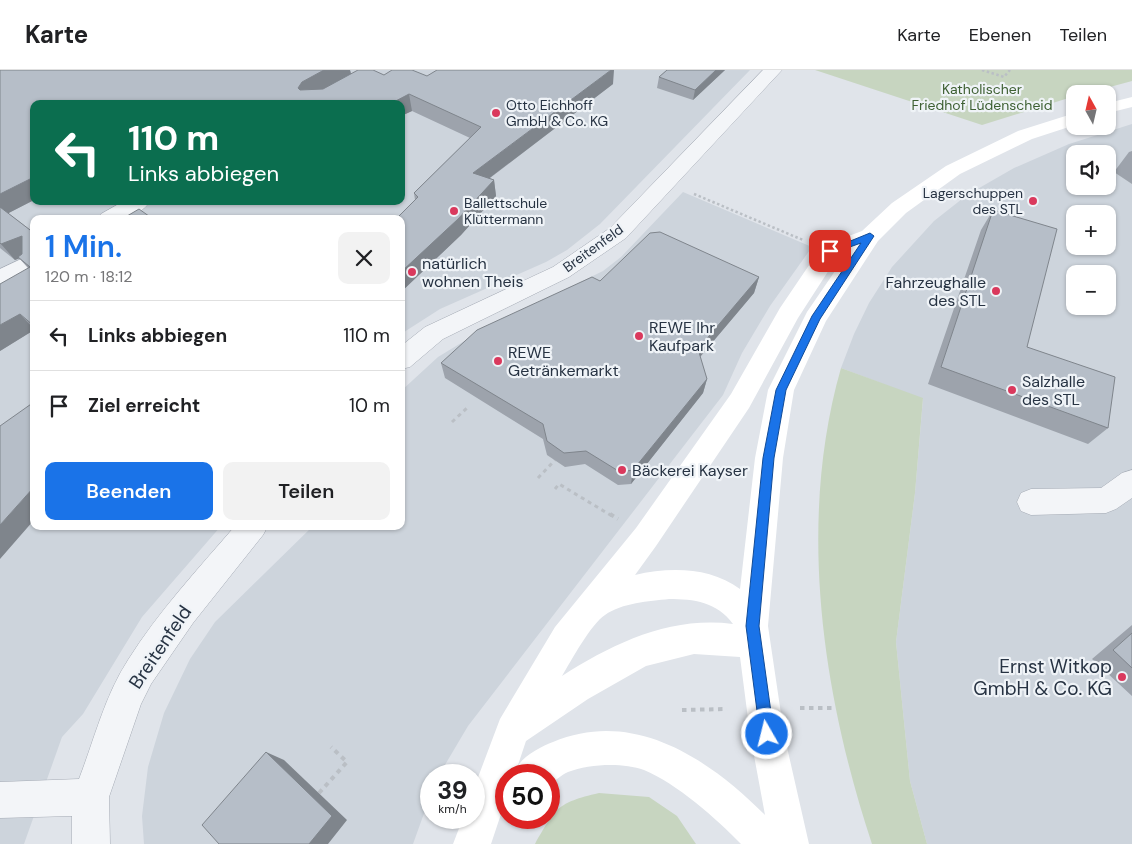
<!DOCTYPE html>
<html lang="de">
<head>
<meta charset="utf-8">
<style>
	:root { --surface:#fff; --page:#f2f2f2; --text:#202124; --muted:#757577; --line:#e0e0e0; --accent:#1a73e8 }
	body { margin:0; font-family:"DM Sans",sans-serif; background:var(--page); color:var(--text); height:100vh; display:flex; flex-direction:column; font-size:19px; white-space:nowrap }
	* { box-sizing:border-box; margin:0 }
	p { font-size:16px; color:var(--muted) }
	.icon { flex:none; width:28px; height:28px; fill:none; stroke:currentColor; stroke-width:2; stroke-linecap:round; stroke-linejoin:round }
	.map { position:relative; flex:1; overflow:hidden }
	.drawer { position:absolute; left:30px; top:145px; width:375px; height:315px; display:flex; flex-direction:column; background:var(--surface); border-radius:10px; box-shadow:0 1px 4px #0004 }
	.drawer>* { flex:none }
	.guide { position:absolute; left:30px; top:30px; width:375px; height:105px; border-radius:10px; box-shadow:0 1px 4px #0004; background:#0b6e4f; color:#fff; overflow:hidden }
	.needle { width:32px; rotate:352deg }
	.fabs { position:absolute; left:1066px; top:15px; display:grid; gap:10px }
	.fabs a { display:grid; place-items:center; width:50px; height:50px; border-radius:10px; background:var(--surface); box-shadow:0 1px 4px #0004; font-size:25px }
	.speed { position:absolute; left:420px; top:694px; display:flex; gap:10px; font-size:25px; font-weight:700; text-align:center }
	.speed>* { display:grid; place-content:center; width:65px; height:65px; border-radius:50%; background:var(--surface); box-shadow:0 1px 4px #0004; line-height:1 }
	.speed small { font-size:12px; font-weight:400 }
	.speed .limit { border:8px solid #d22; background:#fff; color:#111 }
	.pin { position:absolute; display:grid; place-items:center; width:42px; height:42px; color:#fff; margin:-21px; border-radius:10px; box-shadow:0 2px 8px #0006 }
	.me { position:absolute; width:55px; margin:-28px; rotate:352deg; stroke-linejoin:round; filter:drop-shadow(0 0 4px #0008) }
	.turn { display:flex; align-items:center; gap:18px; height:105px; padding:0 15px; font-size:22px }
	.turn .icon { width:65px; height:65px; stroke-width:2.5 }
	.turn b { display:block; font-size:35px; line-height:42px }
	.round { display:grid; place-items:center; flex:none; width:52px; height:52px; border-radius:10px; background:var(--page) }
	.headline { display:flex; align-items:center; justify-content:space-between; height:85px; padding:0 15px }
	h1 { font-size:30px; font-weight:600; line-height:38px; color:var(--accent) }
	.button { display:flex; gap:10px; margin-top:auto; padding:10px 15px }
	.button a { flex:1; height:58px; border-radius:10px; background:var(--accent); color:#fff; font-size:20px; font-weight:600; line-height:58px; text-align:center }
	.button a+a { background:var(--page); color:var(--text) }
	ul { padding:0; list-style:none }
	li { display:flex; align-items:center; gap:15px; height:70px; padding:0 15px; border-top:1px solid var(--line) }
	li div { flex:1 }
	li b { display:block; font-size:19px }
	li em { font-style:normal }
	header { display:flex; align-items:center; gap:30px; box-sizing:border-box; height:70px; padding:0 25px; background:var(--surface); border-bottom:1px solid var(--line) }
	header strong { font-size:24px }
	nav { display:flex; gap:28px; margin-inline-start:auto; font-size:18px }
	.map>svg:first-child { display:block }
</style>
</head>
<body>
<header>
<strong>Karte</strong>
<nav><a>Karte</a><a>Ebenen</a><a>Teilen</a></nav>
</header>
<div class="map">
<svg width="1132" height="774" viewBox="0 0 1132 774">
	<rect width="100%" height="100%" fill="#e0e4ea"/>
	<!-- built -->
	<path fill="#cdd4dc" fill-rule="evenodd" d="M 0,0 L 750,0 L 600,154 L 567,180 L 546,192 L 440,239 L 401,264 L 401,149 L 34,149 L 34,456 L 221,456 L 142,547 L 83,644 L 62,667 L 24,774 L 0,774 ZM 34,34 L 401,34 L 401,131 L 34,131 Z
		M 1132,54 L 1132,774 L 927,774 L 910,711 L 896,572 L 915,423 L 923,329 L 841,298 L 854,264 L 869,233 L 892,197 L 934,151 L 967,125 L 1014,98 L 1069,74 ZM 1075,84 L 1108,84 L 1108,116 L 1075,116 ZM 1075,144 L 1108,144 L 1108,176 L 1075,176 ZM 1075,204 L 1108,204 L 1108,236 L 1075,236 Z
		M 683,122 L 812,177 L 770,236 L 742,283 L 723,325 L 468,656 L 439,705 L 431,705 L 431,724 L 413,774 L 144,774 L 142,746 L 148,697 L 164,643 L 190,589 L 215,552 L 313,456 L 401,456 L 401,321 L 438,287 L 484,259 L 603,201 L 621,187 Z"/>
	<!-- green -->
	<path fill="#c7d5c0" d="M 815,0 L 1132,0 L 1132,11 L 1084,24 L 1075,24 L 1075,26 L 982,55 Z
		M 841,298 L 923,328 L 915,423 L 896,572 L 910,711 L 927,774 L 872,774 C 822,623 797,452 841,298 Z
		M 599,723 L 649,727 L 677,746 L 696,774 L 535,774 C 556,738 556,733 599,723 Z"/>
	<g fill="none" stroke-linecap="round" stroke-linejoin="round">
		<defs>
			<path id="minor" d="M 763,0 L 782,0 L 626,168 L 569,207 L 443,269 L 410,297 L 401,299 L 401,276 L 425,257 L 553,197 L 610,158 Z
				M 124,131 L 150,131 C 139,149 116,149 98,149 L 101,144 Z
				M 34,183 L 34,200 L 0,217 L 0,199 Z
				M 1132,400 L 1132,428 L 1116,439 L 1106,443 L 1031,445 L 1021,441 L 1017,432 L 1021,423 L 1031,419 L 1101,418 L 1122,403 Z
				M 235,456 L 268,456 L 263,465 L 193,553 L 151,614 L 141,634 L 109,727 L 110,774 L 72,774 L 72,746 L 0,748 L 0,712 L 79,709 C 94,670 105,625 128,590 C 158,542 198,499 235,456 Z"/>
		</defs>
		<!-- minor casing -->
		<use href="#minor" stroke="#a5abb5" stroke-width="1"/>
		<!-- path-far2 -->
		<path stroke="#babfc5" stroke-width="2.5" stroke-dasharray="2.5 2.5" stroke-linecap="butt" d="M 982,0 L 1004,7 L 1010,0
			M 694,124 L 803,170"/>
		<!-- path-far1 -->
		<path stroke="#babfc5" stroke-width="3" stroke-dasharray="4 4" stroke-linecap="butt" d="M 452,352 L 469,336
			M 538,408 L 555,390
			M 555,419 L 559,414 L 612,446"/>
		<!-- path -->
		<path stroke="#babfc5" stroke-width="4" stroke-dasharray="4.5 4.5" stroke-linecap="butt" d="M 610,444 L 618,449
			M 800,638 L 835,638
			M 682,640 L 727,639
			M 319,723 L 347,692 L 331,677"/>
		<!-- minor -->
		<use href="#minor" fill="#f3f5f8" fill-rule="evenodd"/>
		<!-- secondary -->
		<path fill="#fff" fill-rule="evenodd" d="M 1132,27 L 1132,37 L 1108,43 L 1108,33 Z
			M 1075,43 L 1075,55 L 1032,69 L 960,104 L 906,143 L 878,171 L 826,251 L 794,320 L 783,388 L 768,556 L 784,664 L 809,774 L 741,774 C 717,749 676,713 644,700 C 622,692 589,694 568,702 C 561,705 555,711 549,715 L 549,705 L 506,705 L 506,729 L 491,774 L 453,774 L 463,748 L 474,748 L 474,718 L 500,649 L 555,557 L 636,458 L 731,324 L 780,238 L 822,176 L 862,161 L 892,133 L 946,96 L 1018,61 ZM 848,182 L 807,242 L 768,320 L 755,388 L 740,519 C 710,497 670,497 635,505 L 656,476 L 749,338 L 798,248 L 838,186 ZM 669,529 C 694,529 717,532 733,554 C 670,546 614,573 562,606 C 571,591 591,554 605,545 C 622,533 649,531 669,529 ZM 694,584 L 740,587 L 750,664 L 765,745 C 709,689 634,638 553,672 C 542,676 521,687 517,698 L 526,671 L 588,629 L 646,596 Z"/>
	</g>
	<!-- wall -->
	<path fill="#9da3ac" d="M 0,0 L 350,0 L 351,4 L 384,5 L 613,14 L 490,108 L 494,110 L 496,126 L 461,165 L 401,222 L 401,149 L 415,130 L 414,123 L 470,68 L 412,41 L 401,46 L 401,34 L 34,34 L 34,130 L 8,143 L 34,163 L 34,260 L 0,281 L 28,198 L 19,188 L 15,190 L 0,178 Z
		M 667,0 L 725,0 L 693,30 L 657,18 L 659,7 Z
		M 1132,81 L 1132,114 L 1114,102 L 1129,82 Z
		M 993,140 L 1027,277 L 1108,358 L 1088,374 L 928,314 L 981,160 Z
		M 759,207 L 754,223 L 700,287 L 707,309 L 703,323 L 631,414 L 618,415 L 585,394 L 565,397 L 547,385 L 543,369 L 445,308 L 441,293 L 600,211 Z
		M 1132,555 L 1132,626 L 1092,589 Z"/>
	<!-- shaded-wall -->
	<path fill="#7f858c" d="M 324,0 L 350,0 L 351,4 L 307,28 L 298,18 L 302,12 Z
		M 611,0 L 614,0 L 613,14 L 475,119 L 473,103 Z
		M 716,0 L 725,0 L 693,30 L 695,20 Z
		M 409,24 L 412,41 L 401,46 L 401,34 L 390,34 Z
		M 34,107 L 34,130 L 3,146 L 0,142 L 0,124 Z
		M 494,110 L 496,126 L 461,165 L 401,222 L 401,202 Z
		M 22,166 L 34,183 L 15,190 L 1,174 Z
		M 759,207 L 754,223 L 694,294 L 698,279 Z
		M 20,244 L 34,259 L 34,260 L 0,281 L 0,255 Z
		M 707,309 L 703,323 L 631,414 L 633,400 Z
		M 34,417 L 34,450 L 0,489 L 0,455 Z
		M 266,682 L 284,690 L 347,750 L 328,774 L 309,774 Z"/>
	<!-- building -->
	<path fill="#b6bec8" stroke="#7f858c" d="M 0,0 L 324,0 L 302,12 L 298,18 L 300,20 L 323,19 L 358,0 L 373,0 L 384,5 L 392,0 L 412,0 L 427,6 L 437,0 L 611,0 L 473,103 L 494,110 L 458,149 L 401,202 L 401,149 L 396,149 L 418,127 L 414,123 L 481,57 L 409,24 L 390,34 L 34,34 L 34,107 L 0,124 Z
		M 667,0 L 716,0 L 695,20 L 659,7 Z
		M 0,137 L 34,163 L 34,256 L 20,244 L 0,255 L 0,214 L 30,197 L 18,187 L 22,184 L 22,166 L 1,174 L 0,173 Z
		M 139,139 L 153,149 L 122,149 Z
		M 993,140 L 1057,159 L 1027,277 L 1115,307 L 1108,358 L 941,297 Z
		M 660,162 L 759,207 L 698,279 L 707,309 L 633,400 L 620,402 L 586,381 L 564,383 L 547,371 L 543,354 L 441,293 L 477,260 L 592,207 L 600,211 L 650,163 Z
		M 34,332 L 34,417 L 0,455 L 0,356 Z
		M 1132,563 L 1132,598 L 1113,580 Z
		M 266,682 L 332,746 L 309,774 L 219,774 L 202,755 Z"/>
	<!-- route -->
	<path fill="#1a73e8" stroke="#114b97" d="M 870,163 L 874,166 L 820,249 L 786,320 L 774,388 L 759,556 L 774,664 L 772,669 L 767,671 L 762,669 L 760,664 L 746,556 L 763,388 L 776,320 L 812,246 L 861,173 L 830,184 L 826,181 Z"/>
	<!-- markers -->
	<g fill="#da395d" stroke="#eff3f7" stroke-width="2">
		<circle cx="496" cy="43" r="5"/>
		<circle cx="1033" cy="131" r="5"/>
		<circle cx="454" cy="141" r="5"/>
		<circle cx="412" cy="202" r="5"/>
		<circle cx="996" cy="221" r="5"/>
		<circle cx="639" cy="266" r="5"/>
		<circle cx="498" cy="291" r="5"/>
		<circle cx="1012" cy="320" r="5"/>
		<circle cx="622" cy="400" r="5"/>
		<circle cx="1122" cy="607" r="5"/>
	</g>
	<g text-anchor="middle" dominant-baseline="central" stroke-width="4.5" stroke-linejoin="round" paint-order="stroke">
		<!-- far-park labels -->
		<g font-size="14" fill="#3e6033" stroke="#eff3f7">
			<text x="982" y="19">Katholischer<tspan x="982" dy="16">Friedhof Lüdenscheid</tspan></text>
		</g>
		<!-- far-poi labels -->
		<g font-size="14" fill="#273343" stroke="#eff3f7" text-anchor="start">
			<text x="506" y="35">Otto Eichhoff<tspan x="506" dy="16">GmbH &amp; Co. KG</tspan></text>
			<text x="1023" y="123" text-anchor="end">Lagerschuppen<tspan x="1023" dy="16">des STL</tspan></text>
			<text x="464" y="133">Ballettschule<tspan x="464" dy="16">Klüttermann</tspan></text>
		</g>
		<!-- far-street labels -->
		<g font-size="14" fill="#273343" stroke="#eff3f7">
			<text transform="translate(593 178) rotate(-36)">Breitenfeld</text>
		</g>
		<!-- poi labels -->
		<g font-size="16" fill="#273343" stroke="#eff3f7" text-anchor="start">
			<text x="422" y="193">natürlich<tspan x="422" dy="18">wohnen Theis</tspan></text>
			<text x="986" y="212" text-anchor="end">Fahrzeughalle<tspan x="986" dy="18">des STL</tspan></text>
			<text x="649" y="257">REWE Ihr<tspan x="649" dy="18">Kaufpark</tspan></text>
			<text x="508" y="282">REWE<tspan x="508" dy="18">Getränkemarkt</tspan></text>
			<text x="1022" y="311">Salzhalle<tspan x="1022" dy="18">des STL</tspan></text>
			<text x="632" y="400">Bäckerei Kayser</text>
		</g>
		<!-- near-street labels -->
		<g font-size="19" fill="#273343" stroke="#eff3f7">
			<text transform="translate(160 577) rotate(-56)">Breitenfeld</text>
		</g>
		<!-- near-poi labels -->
		<g font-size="19" fill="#273343" stroke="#eff3f7" text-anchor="end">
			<text x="1112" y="596">Ernst Witkop<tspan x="1112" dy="22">GmbH &amp; Co. KG</tspan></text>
		</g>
	</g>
</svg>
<div class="fabs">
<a><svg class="needle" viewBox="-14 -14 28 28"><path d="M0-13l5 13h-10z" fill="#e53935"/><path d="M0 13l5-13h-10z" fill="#757577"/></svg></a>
<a><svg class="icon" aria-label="sound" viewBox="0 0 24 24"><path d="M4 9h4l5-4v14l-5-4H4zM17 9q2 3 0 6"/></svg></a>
<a>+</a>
<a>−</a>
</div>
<div class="speed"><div>39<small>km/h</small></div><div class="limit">50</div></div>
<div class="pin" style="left:830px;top:181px;background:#d93025"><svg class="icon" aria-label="arrive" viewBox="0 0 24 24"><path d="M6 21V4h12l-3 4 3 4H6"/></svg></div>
<svg class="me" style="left:767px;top:664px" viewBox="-20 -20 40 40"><circle r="17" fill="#1a73e8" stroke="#fff" stroke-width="3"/><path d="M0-11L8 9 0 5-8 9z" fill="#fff"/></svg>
<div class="guide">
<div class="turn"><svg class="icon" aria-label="left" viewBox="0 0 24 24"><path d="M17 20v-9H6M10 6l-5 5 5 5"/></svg><div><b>110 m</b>Links abbiegen</div></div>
</div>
<section class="drawer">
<div class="headline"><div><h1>1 Min.</h1><p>120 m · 18:12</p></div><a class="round"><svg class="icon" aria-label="close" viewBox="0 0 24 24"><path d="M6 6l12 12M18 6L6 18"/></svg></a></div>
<ul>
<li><svg class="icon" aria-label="left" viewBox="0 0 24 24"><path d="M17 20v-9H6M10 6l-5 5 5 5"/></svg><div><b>Links abbiegen</b></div><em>110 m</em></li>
<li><svg class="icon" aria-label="arrive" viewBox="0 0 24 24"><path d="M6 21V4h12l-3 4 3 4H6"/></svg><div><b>Ziel erreicht</b></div><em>10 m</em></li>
</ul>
<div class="button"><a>Beenden</a><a>Teilen</a></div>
</section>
</div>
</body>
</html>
